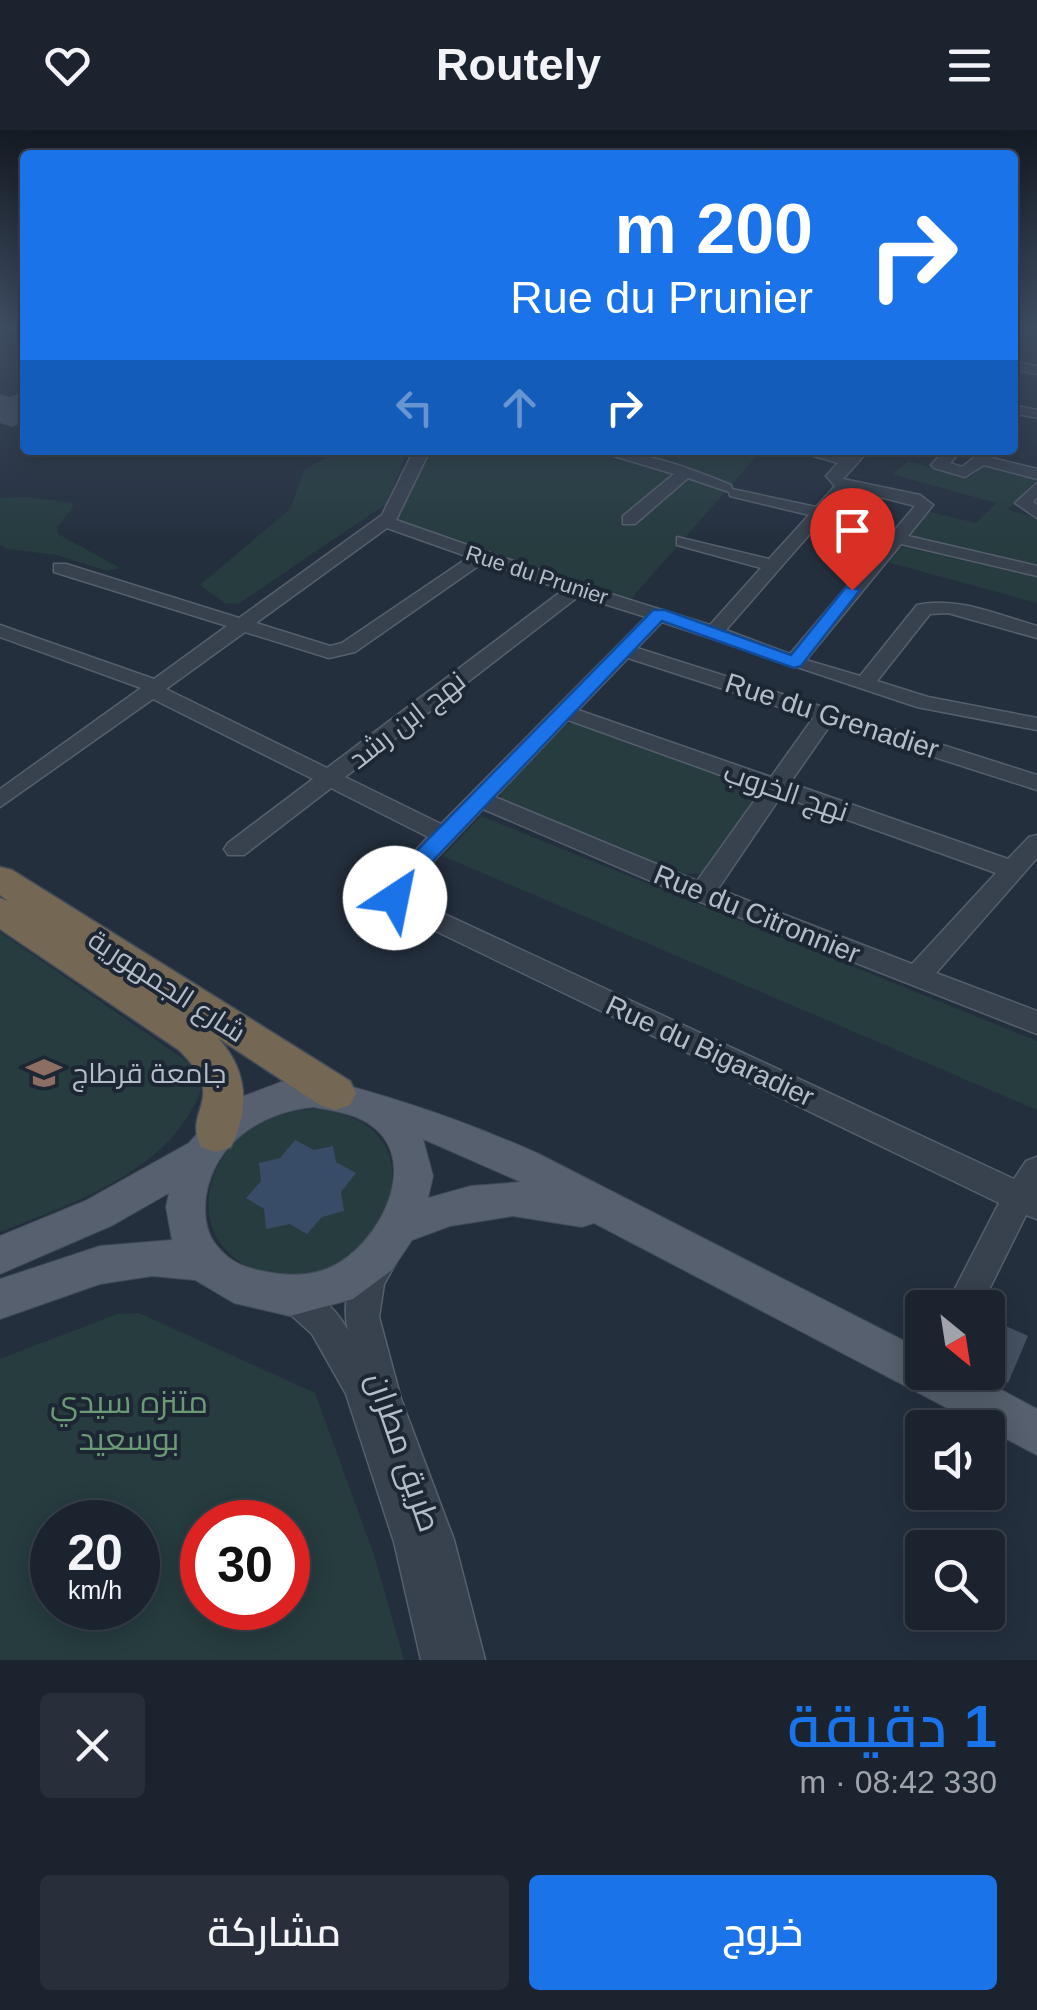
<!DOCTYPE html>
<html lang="ar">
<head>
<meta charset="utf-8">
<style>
	:root { --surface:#1b232e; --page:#282f3a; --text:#f1f3f6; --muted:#a0a4aa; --line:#39404a; --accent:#1a73e8 }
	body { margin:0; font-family:Arial,Cairo,sans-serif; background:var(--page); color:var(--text); direction:rtl; height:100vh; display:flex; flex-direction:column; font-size:38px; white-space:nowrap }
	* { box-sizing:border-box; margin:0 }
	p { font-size:32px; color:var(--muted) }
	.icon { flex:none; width:55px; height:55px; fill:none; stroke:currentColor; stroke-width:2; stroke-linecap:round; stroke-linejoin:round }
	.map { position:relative; height:1530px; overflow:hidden; direction:ltr }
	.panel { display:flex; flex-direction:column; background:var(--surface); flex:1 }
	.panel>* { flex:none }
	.guide { position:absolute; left:20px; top:20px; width:998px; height:305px; border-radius:10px; box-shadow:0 5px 25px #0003,0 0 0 2px var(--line); direction:rtl; background:#1a73e8; color:#fff; overflow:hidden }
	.needle { width:65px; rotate:150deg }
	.controls { position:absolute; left:905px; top:1160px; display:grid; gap:20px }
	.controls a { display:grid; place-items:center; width:100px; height:100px; border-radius:10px; background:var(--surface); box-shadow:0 5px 25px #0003,0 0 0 2px var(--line); font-size:50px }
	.speed { position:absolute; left:30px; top:1370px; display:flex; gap:20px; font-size:50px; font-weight:700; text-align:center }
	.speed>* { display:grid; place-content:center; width:130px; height:130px; border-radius:50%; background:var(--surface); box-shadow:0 5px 25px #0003,0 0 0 2px var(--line); line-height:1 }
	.speed small { font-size:25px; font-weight:400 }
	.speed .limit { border:15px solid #d22; background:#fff; color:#111 }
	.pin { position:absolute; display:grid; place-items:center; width:85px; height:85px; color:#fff; margin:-102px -42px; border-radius:50% 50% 50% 0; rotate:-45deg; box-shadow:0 0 10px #0007 }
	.pin .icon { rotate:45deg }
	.me { position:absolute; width:110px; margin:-55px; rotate:34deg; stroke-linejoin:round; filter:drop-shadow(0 0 8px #0008) }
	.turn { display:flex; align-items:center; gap:35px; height:210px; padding:0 40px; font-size:45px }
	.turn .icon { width:130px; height:130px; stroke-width:2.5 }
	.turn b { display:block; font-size:70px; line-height:85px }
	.lanes { display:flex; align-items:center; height:95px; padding:0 40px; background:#0003; justify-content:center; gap:50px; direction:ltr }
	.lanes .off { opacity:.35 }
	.round { display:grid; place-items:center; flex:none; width:105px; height:105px; border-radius:10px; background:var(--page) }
	.summary { display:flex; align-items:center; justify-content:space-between; height:170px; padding:0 40px }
	h1 { font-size:60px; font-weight:600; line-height:75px; color:var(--accent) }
	.action { display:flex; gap:20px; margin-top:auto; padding:20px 40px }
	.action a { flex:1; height:115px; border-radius:10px; background:var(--accent); color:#fff; font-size:40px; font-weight:600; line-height:115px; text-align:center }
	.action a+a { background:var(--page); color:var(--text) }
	header { display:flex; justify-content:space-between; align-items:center; height:130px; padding:0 40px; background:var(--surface); font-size:45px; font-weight:600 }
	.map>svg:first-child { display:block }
</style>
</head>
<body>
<header><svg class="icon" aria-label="menu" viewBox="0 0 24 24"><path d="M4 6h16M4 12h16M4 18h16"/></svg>Routely<svg class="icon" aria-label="heart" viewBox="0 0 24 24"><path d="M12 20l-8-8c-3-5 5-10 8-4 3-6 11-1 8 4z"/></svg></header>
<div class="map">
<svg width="1037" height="1530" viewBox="0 0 1037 1530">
	<rect width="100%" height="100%" fill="#242f3e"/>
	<!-- green -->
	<path fill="#263c3f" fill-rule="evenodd" d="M 339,320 L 408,320 L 386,374 L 238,474 L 225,473 L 200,455 L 290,379 L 304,340 Z
		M 430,320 L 762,320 L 630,470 L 396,391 Z
		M 908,331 L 970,348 L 984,334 L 1037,349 L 1008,380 L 1037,388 L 1037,438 L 906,409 L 927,381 L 976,393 L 996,373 L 892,344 Z
		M 27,367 L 72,373 L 73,378 L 57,397 L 58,404 L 120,438 L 107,441 L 57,425 L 7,419 L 0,415 L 0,368 Z
		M 905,417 L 1037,447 L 1037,473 L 887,432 L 898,418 Z
		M 580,592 L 753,657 L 758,666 L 702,743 L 682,744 L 502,672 L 499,660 L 562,595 Z
		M 481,686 L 1037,911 L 1037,980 L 443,726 Z
		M 0,802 L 192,935 L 202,957 C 174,1040 74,1073 0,1102 Z
		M 314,979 C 468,991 368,1191 250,1137 C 189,1109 201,1034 249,1000 C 269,986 291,981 314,979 Z
		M 139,1183 L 315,1263 L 374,1425 L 404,1530 L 0,1530 L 0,1229 L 117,1184 ZM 52,1392 L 138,1392 L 138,1478 L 52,1478 ZM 202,1392 L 288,1392 L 288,1478 L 202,1478 Z"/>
	<!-- water -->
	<path fill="#394c67" d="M 295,1010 L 314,1020 L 333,1016 L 336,1032 L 356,1043 L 341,1062 L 344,1081 L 322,1087 L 307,1104 L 290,1094 L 266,1099 L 264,1079 L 246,1068 L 261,1051 L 259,1033 L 280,1028 Z"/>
	<!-- building -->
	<path fill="#455162" d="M 25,261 L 25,291 L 12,297 L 0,293 L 0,264 L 10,267 Z
		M 988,1188 L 1028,1206 L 1008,1253 L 988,1241 Z"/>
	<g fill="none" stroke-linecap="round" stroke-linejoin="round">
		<defs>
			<path id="minor" d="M 1012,231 L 1037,236 L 1037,244 L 1012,239 Z
				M 1012,275 L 1037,280 L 1037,288 L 1012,283 Z
				M 414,320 L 430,320 L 396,390 L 582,455 L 710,495 L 761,438 L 677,415 L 677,407 L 769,429 L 809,385 L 730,366 L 729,362 L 688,348 L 635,394 L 623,394 L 623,386 L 674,344 L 594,320 C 641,320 687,337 731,355 L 732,359 L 816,377 L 835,356 L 826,346 L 838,333 L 793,320 L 820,320 L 846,326 L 852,320 L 869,320 L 843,349 L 920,365 L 933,375 L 908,406 L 1037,436 L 1037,446 L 901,414 L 806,530 L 860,546 L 917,475 C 958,466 998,485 1037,496 L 1037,508 L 948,483 L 930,484 L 877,551 L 928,567 L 1037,588 L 1037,600 L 917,577 L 662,492 L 637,518 L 1037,645 L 1037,660 L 831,594 L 790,653 L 1008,729 L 1029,707 L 1037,705 L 1037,728 L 936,843 L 1037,881 L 1037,904 L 693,769 L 483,679 L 407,759 L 408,767 L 1014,1049 L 1026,1031 L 1037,1027 L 1037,1089 L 1026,1085 L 980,1178 L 945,1178 L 999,1073 L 388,778 L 382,757 L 428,707 L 331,658 L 244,725 L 228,725 L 224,719 L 228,713 L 313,649 L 153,569 L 0,677 L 0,659 L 141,558 L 0,507 L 0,495 L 154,549 L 227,496 L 54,442 L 54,434 L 66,434 L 239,488 L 382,385 ZM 849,359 L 915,376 L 790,524 L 726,500 ZM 387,398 L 469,427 L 342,513 L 330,516 L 256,493 ZM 484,432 L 563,460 L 327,638 L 166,559 L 245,502 L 329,528 L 355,522 ZM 579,466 L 646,487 L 441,694 L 345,647 ZM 628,528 L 813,588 L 771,647 L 578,580 ZM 568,590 L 762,660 L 697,751 L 495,667 ZM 781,666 L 996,743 L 912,834 L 718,759 Z
				M 945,320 L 962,320 L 950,333 L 962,337 L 984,320 L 1001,320 L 992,328 L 1037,339 L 1037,349 L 984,335 L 965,347 L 934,338 L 931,335 Z
				M 1037,353 L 1037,367 L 1033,372 L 1037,375 L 1037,388 L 1015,373 Z
				M 380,1115 L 392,1120 L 397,1131 L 384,1154 L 379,1187 L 401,1269 L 454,1410 L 485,1530 L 421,1530 L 394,1412 L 346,1264 L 312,1204 L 292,1186 L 269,1178 L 264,1166 L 269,1154 L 281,1150 C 313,1160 331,1171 348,1200 C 341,1172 351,1127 380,1115 Z"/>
			<path id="major" d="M 314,947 C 392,966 465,991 539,1024 L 922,1220 L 922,1242 L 968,1242 L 1037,1279 L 1037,1325 L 594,1093 L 582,1097 L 513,1086 L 450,1096 L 412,1110 L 392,1140 L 353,1169 L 290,1186 L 234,1173 L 195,1150 L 152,1146 L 100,1154 L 0,1189 L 0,1149 L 100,1116 L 172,1110 L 166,1077 L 169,1063 L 113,1095 L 0,1144 L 0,1106 L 85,1071 L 189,1013 L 217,981 L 236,969 L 281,952 ZM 314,977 C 328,980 345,982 358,988 C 429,1019 382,1115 329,1138 C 307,1147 285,1146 262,1141 C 243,1137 230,1132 217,1116 C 205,1102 204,1084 206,1066 C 215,1012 262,982 314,977 ZM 423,1009 L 521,1052 L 471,1056 L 428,1068 L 433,1046 Z"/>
			<path id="highway" d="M 0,737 L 12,740 L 350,951 L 356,963 L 350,975 L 335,980 L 320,975 L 218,908 C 248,941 250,977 231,1017 L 216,1022 L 201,1017 C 182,978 230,970 179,920 L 0,799 L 0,768 L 8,771 L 0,765 Z"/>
		</defs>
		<!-- minor casing -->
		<use href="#minor" stroke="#565f6c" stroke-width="3"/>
		<!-- major casing -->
		<use href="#major" stroke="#414a57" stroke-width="2"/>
		<!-- highway casing -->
		<use href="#highway" stroke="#434c59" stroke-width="3"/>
		<!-- minor -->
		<use href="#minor" fill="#38414e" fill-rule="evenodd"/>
		<!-- major -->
		<use href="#major" fill="#56606e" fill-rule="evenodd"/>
		<!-- highway -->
		<use href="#highway" fill="#746855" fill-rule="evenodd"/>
	</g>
	<!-- sky -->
	<linearGradient id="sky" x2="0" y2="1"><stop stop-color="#141a22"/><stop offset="0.48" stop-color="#3f4d63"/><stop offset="1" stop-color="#3f4d63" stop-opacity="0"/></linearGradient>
	<rect width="1037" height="412" fill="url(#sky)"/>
	<!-- route -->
	<path fill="#1a73e8" stroke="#114b97" stroke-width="2.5" d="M 846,457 L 860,460 L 801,536 L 794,538 L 662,491 L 406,759 L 403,773 L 387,773 L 383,757 L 387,751 L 653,480 L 665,480 L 791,525 Z"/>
	<!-- icons -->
	<defs>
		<symbol id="university-bare" viewBox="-9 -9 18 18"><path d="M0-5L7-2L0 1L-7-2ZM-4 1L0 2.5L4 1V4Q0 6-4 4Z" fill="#8d6e63" stroke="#1d2633" stroke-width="2.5" paint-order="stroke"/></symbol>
	</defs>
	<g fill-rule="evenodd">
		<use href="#university-bare" x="19" y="918" width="50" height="50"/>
	</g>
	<g text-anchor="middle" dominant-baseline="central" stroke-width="8" stroke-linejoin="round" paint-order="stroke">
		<!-- far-street labels -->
		<g font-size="22" fill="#b4bcc9" stroke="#1d2633">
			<text transform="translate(537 445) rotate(18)">Rue du Prunier</text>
		</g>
		<!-- street labels -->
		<g font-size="28" fill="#b4bcc9" stroke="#1d2633">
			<text transform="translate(832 586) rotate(18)">Rue du Grenadier</text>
			<text transform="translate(407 590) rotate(-38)">نهج ابن رشد</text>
			<text transform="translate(786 662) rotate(19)">نهج الخروب</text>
			<text transform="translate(757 784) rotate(22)">Rue du Citronnier</text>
			<text transform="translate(167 856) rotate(33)">شارع الجمهورية</text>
			<text transform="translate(710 921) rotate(25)">Rue du Bigaradier</text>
		</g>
		<!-- poi labels -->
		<g font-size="28" fill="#b4bcc9" stroke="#1d2633" text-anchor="start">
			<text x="72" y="943">جامعة قرطاج</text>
		</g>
		<!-- near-park labels -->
		<g font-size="32" fill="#6b9a76" stroke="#1d2633">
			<text x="129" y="1272">متنزه سيدي<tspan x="129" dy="37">بوسعيد</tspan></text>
		</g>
		<!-- near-street labels -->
		<g font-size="32" fill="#b4bcc9" stroke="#1d2633">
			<text transform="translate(404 1322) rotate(71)">طريق مطران</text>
		</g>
	</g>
</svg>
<div class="controls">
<a><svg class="needle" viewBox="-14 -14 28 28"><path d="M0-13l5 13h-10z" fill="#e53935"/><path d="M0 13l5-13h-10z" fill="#a0a4aa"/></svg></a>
<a><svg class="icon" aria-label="sound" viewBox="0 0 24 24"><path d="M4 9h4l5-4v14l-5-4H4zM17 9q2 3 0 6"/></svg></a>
<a><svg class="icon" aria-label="search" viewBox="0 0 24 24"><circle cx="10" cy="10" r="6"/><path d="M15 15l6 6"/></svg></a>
</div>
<div class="speed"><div>20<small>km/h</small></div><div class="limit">30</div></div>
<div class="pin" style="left:852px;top:460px;background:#d93025"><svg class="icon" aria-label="arrive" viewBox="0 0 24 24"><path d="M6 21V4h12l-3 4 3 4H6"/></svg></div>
<svg class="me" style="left:395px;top:768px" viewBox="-20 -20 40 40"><circle r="19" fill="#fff"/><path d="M0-13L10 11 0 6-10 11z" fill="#1a73e8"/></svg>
<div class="guide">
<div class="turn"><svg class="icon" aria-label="right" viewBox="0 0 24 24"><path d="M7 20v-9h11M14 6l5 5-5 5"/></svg><div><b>200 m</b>Rue du Prunier</div></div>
<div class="lanes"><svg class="icon off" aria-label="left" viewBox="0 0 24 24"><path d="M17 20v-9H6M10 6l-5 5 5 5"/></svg><svg class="icon off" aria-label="ahead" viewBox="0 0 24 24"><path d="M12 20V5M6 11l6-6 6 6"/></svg><svg class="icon" aria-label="right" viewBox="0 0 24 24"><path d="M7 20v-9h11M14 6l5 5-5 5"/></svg></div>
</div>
</div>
<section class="panel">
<div class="summary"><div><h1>1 دقيقة</h1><p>330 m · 08:42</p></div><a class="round"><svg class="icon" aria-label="close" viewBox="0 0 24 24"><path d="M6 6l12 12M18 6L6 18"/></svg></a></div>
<div class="action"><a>خروج</a><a>مشاركة</a></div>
</section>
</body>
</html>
